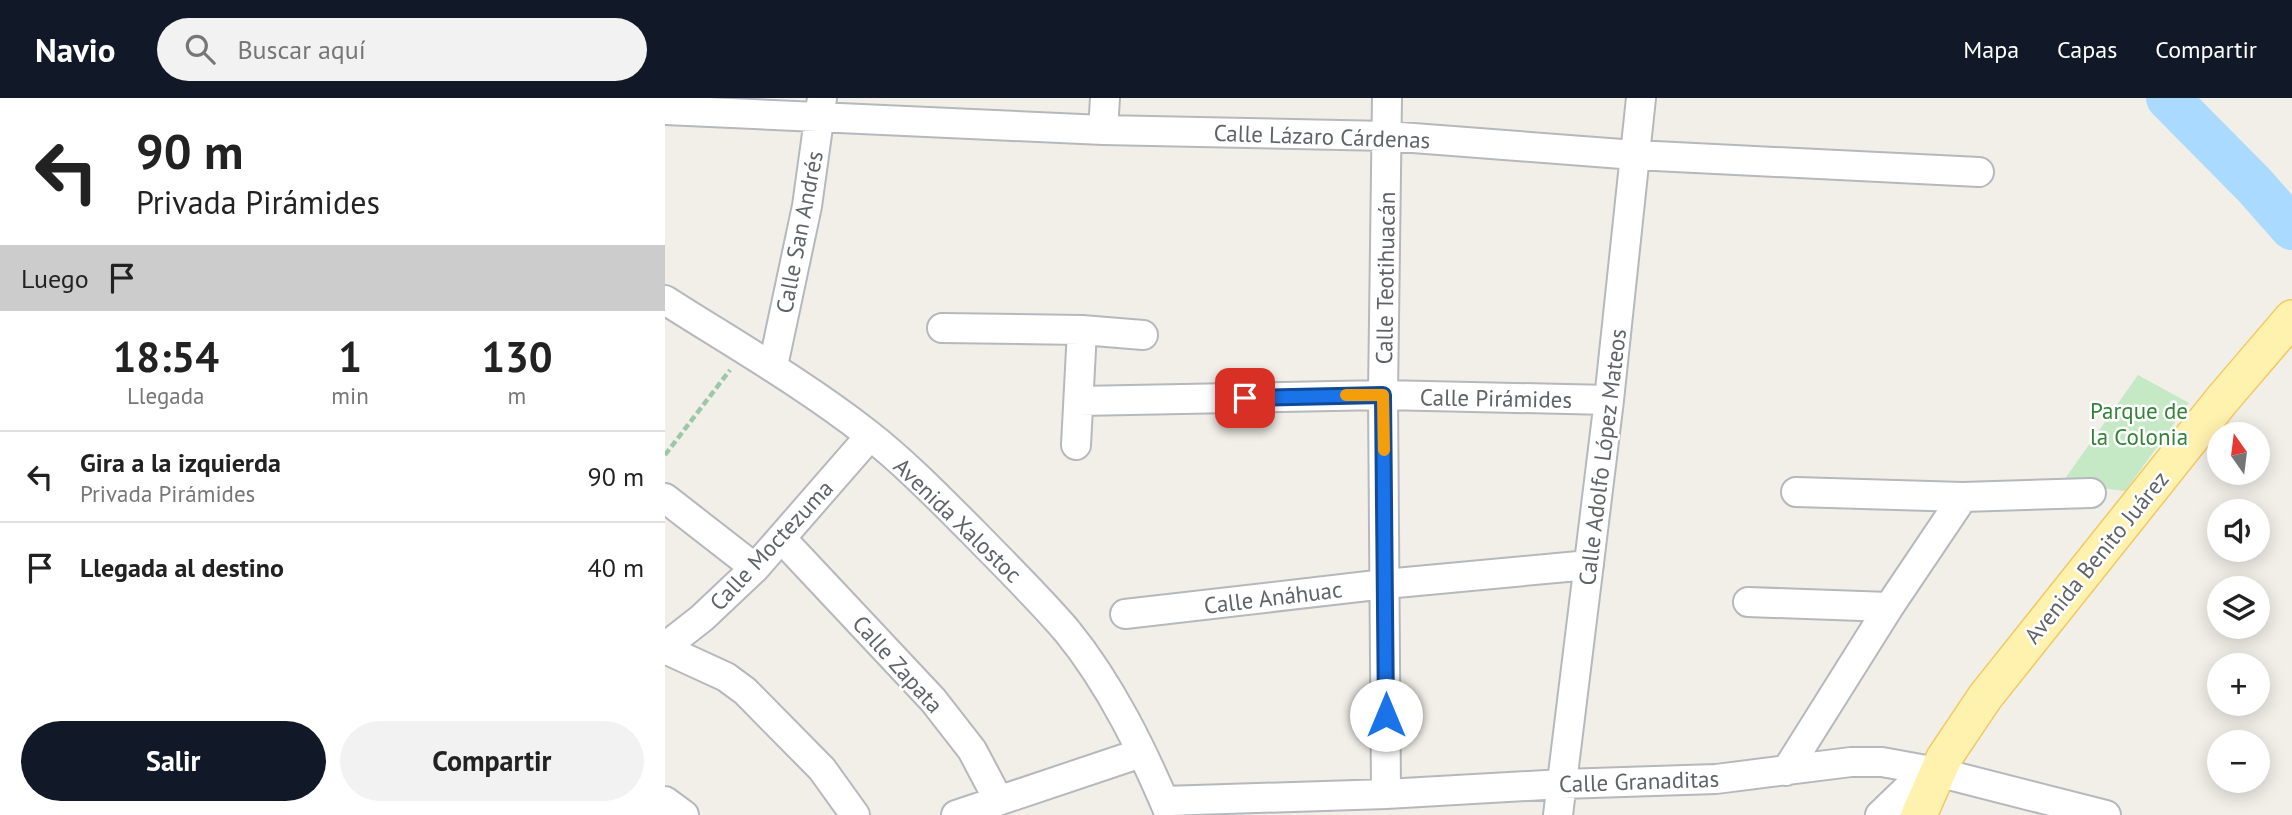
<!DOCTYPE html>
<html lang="es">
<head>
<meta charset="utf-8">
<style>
	:root { --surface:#fff; --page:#f2f2f2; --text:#222; --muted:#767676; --line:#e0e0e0; --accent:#111827 }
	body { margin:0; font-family:"PT Sans",sans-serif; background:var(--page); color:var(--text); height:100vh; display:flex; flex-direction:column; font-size:26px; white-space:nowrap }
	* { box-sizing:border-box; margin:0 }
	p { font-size:23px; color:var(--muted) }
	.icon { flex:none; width:38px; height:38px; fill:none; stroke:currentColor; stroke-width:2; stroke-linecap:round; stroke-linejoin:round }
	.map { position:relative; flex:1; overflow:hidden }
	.side { display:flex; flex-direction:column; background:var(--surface); width:665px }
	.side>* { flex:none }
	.hud { background:#fff; color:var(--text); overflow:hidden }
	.needle { width:46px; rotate:346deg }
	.tools { position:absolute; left:1542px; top:324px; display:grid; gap:14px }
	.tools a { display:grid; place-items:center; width:63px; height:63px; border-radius:50%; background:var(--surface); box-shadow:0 4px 18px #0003; font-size:35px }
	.pin { position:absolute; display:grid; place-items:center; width:60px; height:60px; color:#fff; margin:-30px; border-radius:14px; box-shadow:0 4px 10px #0006 }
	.me { position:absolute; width:77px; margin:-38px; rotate:0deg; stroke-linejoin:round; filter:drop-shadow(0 0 5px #0008) }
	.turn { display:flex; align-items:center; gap:24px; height:147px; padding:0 21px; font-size:32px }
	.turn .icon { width:91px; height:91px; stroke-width:2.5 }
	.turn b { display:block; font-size:49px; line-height:60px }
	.then { display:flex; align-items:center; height:66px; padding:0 21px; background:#0003; gap:14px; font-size:26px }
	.eta { display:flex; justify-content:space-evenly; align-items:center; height:119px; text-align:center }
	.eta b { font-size:42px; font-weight:800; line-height:49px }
	.primary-button { display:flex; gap:14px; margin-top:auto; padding:14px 21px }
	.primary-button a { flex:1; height:80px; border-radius:42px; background:var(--accent); color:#fff; font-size:28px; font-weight:800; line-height:80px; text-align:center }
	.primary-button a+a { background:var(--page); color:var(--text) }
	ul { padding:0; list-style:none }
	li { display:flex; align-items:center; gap:21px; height:91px; padding:0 21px; border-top:2px solid var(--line) }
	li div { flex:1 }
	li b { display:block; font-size:26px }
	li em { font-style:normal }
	header { display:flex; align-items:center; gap:42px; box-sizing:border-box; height:98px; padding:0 35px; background:var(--accent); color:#fff }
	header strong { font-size:33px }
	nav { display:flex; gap:38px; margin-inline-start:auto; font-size:24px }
	.search { width:490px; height:63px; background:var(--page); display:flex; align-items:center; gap:18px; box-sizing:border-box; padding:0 24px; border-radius:38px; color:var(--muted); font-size:26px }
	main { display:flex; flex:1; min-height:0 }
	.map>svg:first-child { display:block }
</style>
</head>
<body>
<header>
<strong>Navio</strong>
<div class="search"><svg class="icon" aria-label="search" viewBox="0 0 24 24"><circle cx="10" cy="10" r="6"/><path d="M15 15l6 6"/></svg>Buscar aquí</div>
<nav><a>Mapa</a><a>Capas</a><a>Compartir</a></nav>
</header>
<main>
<section class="side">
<div class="hud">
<div class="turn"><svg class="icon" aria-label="left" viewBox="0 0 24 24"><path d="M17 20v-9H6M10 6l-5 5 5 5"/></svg><div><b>90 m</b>Privada Pirámides</div></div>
<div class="then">Luego<svg class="icon" aria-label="arrive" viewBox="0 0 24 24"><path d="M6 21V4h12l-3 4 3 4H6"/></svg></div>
</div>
<div class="eta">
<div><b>18:54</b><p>Llegada</p></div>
<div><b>1</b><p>min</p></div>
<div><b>130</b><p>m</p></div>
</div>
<ul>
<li><svg class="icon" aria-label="left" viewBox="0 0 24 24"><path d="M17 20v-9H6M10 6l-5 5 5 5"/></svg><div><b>Gira a la izquierda</b><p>Privada Pirámides</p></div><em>90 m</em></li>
<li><svg class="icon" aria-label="arrive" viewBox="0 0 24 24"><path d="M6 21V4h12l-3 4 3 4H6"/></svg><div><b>Llegada al destino</b></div><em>40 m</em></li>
</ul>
<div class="primary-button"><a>Salir</a><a>Compartir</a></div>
</section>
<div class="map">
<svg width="1627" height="717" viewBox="0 0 1627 717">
	<rect width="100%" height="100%" fill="#f1efe8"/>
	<!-- green -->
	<path fill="#c5e8c5" d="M 1473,277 L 1524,305 L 1460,393 L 1397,385 Z"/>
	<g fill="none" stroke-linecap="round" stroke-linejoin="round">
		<!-- river -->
		<path stroke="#aadaff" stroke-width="44" d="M 1503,0 L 1589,87 L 1627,130"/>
		<defs>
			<path id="minor" d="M 0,12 L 438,32 L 722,38 L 970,57 L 1314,74
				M 438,32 L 440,0
				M 0,202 C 69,246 139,286 203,336 C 240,365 274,400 307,433 C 339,466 372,498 402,533 C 446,587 478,653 505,717
				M 277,230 L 417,232 L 478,237
				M 108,268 L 142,108 L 157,0
				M 414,303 L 718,297 L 944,302
				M 411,347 L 417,232
				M 1131,394 L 1298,399 L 1426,395
				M 0,400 L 90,470
				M 116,440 L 268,602 L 307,652 L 334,703
				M 1083,504 L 1224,509
				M 460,516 L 720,486 L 924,467
				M 0,549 L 37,520 L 90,470 L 205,338
				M 0,551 L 61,579 L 80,593 L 157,671 L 190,717
				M 1121,673 L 1224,509 L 1298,399
				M 721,696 L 718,297 L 722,0
				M 0,703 L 19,717
				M 499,703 L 721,696 L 897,686 L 1051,681 L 1186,664 L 1217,664 L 1272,674 L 1441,717
				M 291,717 L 476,655
				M 893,717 L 944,302 L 976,0
				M 1215,717 L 1243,690 L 1272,674"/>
			<path id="major" d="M 1254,717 L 1279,660 L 1320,599 L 1556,303 L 1627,220"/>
		</defs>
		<!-- minor casing -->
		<use href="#minor" stroke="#b5b8bc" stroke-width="32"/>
		<!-- major casing -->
		<use href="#major" stroke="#f2c960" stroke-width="38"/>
		<!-- path -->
		<path stroke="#9cc7a9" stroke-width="4.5" stroke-dasharray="7 3.5" stroke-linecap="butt" d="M 0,357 L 65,272"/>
		<!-- minor -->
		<use href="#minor" stroke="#fff" stroke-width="28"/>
		<!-- major -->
		<use href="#major" stroke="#fff2af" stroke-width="35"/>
	</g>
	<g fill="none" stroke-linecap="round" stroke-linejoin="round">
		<defs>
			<path id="route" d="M 580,300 L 718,297 L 721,617"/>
		</defs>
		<!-- route casing -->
		<use href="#route" stroke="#114b97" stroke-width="18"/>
		<!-- route -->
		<use href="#route" stroke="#1a73e8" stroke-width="12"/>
		<!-- slow -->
		<path stroke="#f59e0b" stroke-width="12" d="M 681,297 L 718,297 L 719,352"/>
	</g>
	<g text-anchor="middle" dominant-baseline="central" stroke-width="5" stroke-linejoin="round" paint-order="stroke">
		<!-- street labels -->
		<g font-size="23" fill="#5f6368" stroke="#fff">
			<text transform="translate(657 38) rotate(2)">Calle Lázaro Cárdenas</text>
			<text transform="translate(134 134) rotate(-79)">Calle San Andrés</text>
			<text transform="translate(720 180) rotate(-89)">Calle Teotihuacán</text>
			<text transform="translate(831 300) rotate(1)">Calle Pirámides</text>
			<text transform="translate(937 359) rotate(-83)">Calle Adolfo López Mateos</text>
			<text transform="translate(293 422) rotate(44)">Avenida Xalostoc</text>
			<text transform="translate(106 447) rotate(-47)">Calle Moctezuma</text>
			<text transform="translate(1431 459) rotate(-51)">Avenida Benito Juárez</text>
			<text transform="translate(608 499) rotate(-7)">Calle Anáhuac</text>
			<text transform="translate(233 566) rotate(48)">Calle Zapata</text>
			<text transform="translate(974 683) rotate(-2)">Calle Granaditas</text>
		</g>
		<!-- park labels -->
		<g font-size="23" fill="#348238" stroke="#fff">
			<text x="1474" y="312">Parque de<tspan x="1474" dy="26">la Colonia</tspan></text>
		</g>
	</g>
</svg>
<div class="tools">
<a><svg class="needle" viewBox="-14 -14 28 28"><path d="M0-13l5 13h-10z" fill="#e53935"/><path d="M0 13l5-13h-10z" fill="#767676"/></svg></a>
<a><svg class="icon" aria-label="sound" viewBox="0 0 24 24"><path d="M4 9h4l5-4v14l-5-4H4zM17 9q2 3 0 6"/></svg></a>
<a><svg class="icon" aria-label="layers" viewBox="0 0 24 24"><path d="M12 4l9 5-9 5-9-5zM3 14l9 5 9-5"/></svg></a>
<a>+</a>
<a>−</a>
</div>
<div class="pin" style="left:580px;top:300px;background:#d93025"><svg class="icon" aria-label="arrive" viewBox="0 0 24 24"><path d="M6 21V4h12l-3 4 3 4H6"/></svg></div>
<svg class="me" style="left:721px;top:617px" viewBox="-20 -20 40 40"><circle r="19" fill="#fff"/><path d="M0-13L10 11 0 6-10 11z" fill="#1a73e8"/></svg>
</div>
</main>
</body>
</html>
